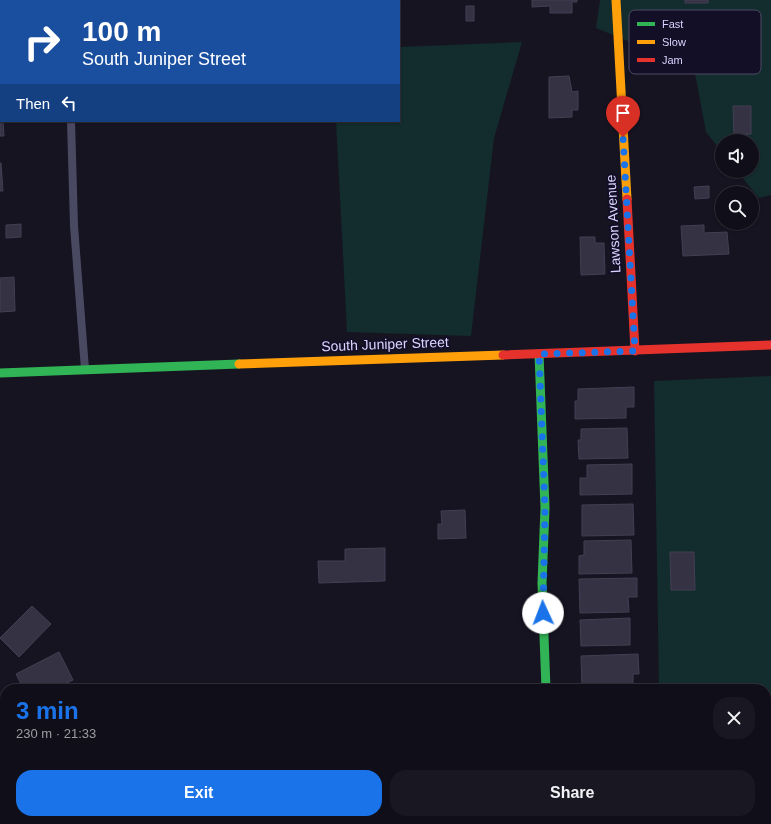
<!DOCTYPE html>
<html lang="en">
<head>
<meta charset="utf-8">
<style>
	:root { --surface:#100f19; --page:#191822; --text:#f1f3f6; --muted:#9c9ca2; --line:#302f38; --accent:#1a73e8 }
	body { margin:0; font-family:Arial,sans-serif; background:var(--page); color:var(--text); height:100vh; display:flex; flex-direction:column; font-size:15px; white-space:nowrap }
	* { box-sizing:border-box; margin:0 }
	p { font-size:13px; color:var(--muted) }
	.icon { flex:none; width:22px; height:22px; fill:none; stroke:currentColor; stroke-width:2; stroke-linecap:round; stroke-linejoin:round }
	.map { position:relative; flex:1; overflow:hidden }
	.sheet { position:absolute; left:0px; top:684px; width:771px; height:140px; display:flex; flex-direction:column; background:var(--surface); border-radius:16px 16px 0 0; box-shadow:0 1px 3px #0004,0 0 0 1px var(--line) }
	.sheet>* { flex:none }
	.top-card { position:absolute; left:0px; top:0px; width:400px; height:122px; box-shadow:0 1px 3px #0004,0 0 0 1px var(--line); background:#1a4fa0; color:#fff; overflow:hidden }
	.buttons { position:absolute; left:715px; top:134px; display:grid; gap:8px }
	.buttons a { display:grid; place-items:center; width:44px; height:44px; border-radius:50%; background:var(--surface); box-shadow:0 1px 3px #0004,0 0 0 1px var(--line); font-size:20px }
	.pin { position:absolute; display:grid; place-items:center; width:34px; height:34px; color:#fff; margin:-41px -17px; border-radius:50% 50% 50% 0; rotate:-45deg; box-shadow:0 0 4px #0007 }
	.pin .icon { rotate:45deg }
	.me { position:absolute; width:44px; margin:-22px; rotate:358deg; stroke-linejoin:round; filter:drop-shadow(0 0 3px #0008) }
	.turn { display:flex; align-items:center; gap:14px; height:84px; padding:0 16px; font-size:18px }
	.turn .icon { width:52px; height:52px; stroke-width:2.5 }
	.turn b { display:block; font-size:28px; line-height:34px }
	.then { display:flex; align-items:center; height:38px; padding:0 16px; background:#0003; gap:8px; font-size:15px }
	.round { display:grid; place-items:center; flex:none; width:42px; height:42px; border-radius:16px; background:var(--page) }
	.headline { display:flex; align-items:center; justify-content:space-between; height:68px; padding:0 16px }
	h1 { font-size:24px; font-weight:600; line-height:30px; color:var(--accent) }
	.cta { display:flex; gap:8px; margin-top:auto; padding:8px 16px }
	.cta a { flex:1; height:46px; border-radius:16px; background:var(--accent); color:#fff; font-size:16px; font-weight:600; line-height:46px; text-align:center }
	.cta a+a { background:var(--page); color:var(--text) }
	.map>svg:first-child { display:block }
</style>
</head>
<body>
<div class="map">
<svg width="771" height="824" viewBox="0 0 771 824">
	<rect width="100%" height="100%" fill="#161421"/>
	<!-- green -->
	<path fill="#132c2d" d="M 600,0 L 771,0 L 771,195 L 759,198 L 737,171 L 752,171 L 752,141 L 722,141 L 722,152 L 706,132 L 694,68 L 596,28 Z
		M 522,42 L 494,138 L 471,336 L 347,332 L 336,121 L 399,121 L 399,47 Z
		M 771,376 L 771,824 L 661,824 L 661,819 L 766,819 L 766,689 L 659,689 L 654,381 Z"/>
	<!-- building -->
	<path fill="#343243" stroke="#433f54" d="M 532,0 L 577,0 L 577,2 L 572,2 L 572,13 L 550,13 L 550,6 L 532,7 Z
		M 685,0 L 708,0 L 708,3 L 685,3 Z
		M 466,6 L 474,6 L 474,21 L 466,21 Z
		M 569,76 L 572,92 L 578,91 L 578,110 L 572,110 L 572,117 L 549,118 L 549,77 Z
		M 0,97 L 1,121 L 3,121 L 4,136 L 0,136 Z
		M 733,106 L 751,106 L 751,134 L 734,135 Z
		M 0,163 L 1,163 L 3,191 L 0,191 Z
		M 709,186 L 709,198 L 695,199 L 694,187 Z
		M 21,224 L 21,237 L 6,238 L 6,225 Z
		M 704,225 L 704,233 L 727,232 L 729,254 L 683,256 L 681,226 Z
		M 580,237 L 595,237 L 595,243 L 604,243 L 605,274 L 581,275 Z
		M 14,277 L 15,311 L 0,312 L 0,278 Z
		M 634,387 L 634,407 L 626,407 L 626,418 L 575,419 L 575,401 L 578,401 L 578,389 Z
		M 627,428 L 628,458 L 579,459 L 578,440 L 581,440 L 581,429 Z
		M 632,464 L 632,494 L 580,495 L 580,478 L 587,478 L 587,465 Z
		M 633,504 L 634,535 L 582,536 L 582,505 Z
		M 465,510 L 466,538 L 438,539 L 438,524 L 442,524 L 441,511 Z
		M 631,540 L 632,573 L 579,574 L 579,556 L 584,555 L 584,541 Z
		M 385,548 L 385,581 L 319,583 L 318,561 L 345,561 L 345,549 Z
		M 670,552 L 694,552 L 695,590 L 671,590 Z
		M 637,578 L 637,597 L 628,597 L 629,612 L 580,613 L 579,579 Z
		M 32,606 L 51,624 L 19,657 L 0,638 Z
		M 630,618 L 630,645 L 581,646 L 580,620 Z
		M 59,652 L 73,680 L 55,689 L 29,689 L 27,686 L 23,688 L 16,674 Z
		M 638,654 L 639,674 L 633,674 L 633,687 L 582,688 L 581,656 Z"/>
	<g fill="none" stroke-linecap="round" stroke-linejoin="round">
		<!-- lane -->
		<path stroke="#4a4962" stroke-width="8" d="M 63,0 L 63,1
			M 71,121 L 74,226 L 85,369"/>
		<!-- street -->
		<path stroke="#4a4962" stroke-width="17" d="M 0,818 L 5,818
			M 549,819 L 549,824"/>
		<!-- fast -->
		<path stroke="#30b455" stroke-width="9" d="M 539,354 L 545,508 L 542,583 L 546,689
			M 0,373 L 239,364"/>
		<!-- slow -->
		<path stroke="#ff9f0a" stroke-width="9" d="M 616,0 L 627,199
			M 239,364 L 503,355"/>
		<!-- jam -->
		<path stroke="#e5322d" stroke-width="9" d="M 627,199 L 635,351
			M 503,355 L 771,345"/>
	</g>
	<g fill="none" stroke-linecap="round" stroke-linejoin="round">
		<!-- route -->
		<path stroke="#1a73e8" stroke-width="7" stroke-dasharray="0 12.6" d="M 543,613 L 545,508 L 539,354 L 635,351 L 623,137"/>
	</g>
	<g text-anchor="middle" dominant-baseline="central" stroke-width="4" stroke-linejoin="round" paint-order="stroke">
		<!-- street labels -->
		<g font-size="14" fill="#d9d4ff" stroke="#130f26">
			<text transform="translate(613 224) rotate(-93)">Lawson Avenue</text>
			<text transform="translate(385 344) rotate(-2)">South Juniper Street</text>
		</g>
	</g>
	<!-- legend -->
	<rect x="629" y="10" width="132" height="64" rx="6" fill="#130f26" stroke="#4e4a67" stroke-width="1"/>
	<rect x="637" y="22" width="18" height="4" fill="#30b455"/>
	<rect x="637" y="40" width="18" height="4" fill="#ff9f0a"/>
	<rect x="637" y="58" width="18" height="4" fill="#e5322d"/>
	<g font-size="11" fill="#d9d4ff">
		<text x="662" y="28">Fast</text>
		<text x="662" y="46">Slow</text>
		<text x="662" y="64">Jam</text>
	</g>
</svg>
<div class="buttons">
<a><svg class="icon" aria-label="sound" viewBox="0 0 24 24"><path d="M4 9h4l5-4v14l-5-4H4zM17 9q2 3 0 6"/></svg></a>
<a><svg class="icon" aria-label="search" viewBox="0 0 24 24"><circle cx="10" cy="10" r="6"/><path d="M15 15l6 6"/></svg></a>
</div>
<div class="pin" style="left:623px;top:137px;background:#d93025"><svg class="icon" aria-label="arrive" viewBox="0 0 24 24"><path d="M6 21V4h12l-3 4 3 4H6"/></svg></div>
<svg class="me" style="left:543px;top:613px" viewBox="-20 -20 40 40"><circle r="19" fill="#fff"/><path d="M0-13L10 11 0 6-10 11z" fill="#1a73e8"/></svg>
<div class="top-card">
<div class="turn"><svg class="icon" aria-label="right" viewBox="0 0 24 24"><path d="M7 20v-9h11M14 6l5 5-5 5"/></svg><div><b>100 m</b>South Juniper Street</div></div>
<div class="then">Then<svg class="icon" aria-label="left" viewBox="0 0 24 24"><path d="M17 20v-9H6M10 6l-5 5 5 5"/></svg></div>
</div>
<section class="sheet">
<div class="headline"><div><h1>3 min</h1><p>230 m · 21:33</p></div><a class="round"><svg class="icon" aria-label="close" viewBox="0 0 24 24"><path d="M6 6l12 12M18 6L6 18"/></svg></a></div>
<div class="cta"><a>Exit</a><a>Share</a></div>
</section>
</div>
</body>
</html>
